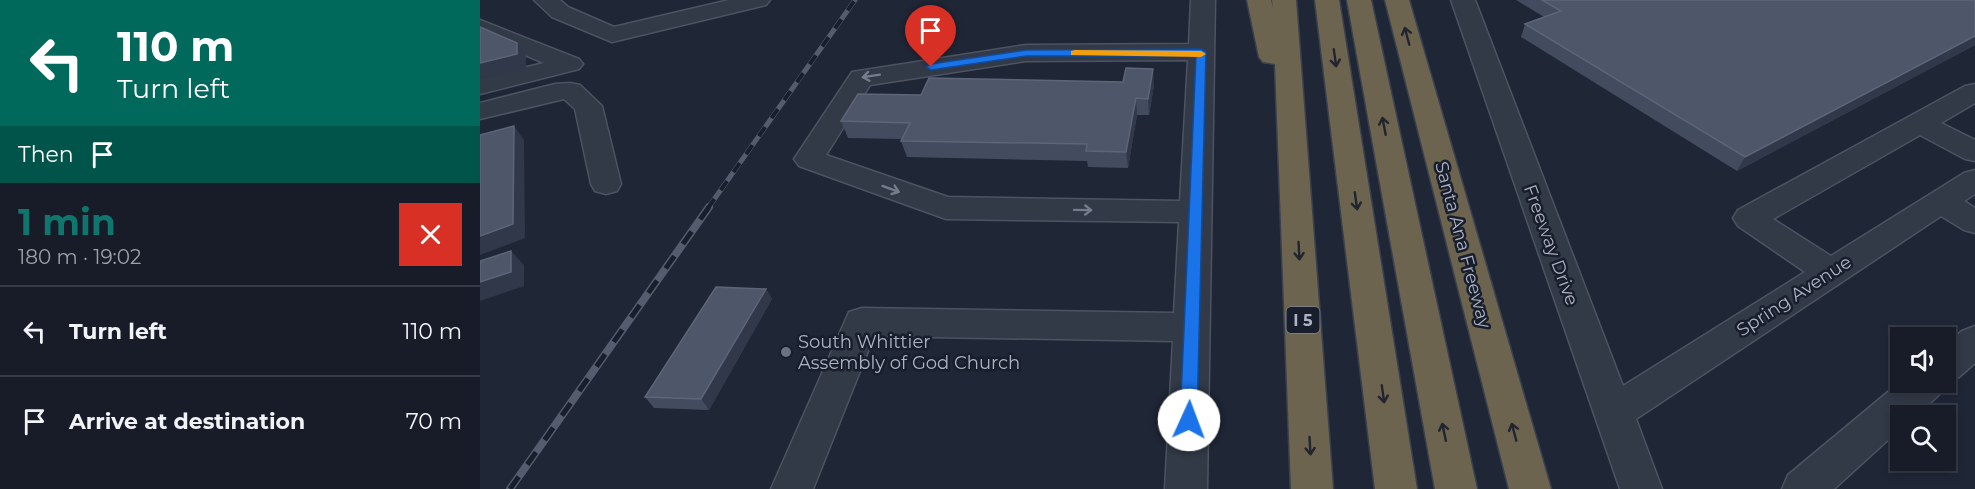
<!DOCTYPE html>
<html lang="en">
<head>
<meta charset="utf-8">
<style>
	:root { --surface:#171c28; --page:#242934; --text:#f1f3f6; --muted:#9ea1a8; --line:#363a45; --accent:#0f766e }
	body { margin:0; font-family:Montserrat,sans-serif; background:var(--page); color:var(--text); height:100vh; display:flex; flex-direction:column; font-size:22px; white-space:nowrap }
	* { box-sizing:border-box; margin:0 }
	p { font-size:20px; color:var(--muted) }
	.icon { flex:none; width:33px; height:33px; fill:none; stroke:currentColor; stroke-width:2; stroke-linecap:round; stroke-linejoin:round }
	.map { position:relative; flex:1; overflow:hidden }
	.drawer { display:flex; flex-direction:column; background:var(--surface); width:480px }
	.drawer>* { flex:none }
	.banner { background:#00695c; color:#fff; overflow:hidden }
	.fabs { position:absolute; left:1410px; top:327px; display:grid; gap:12px }
	.fabs a { display:grid; place-items:center; width:66px; height:66px; border-radius:0px; background:var(--surface); box-shadow:0 3px 9px #0003,0 0 0 2px var(--line); font-size:30px }
	.pin { position:absolute; display:grid; place-items:center; width:51px; height:51px; color:#fff; margin:-62px -26px; border-radius:50% 50% 50% 0; rotate:-45deg; box-shadow:0 0 6px #0007 }
	.pin .icon { rotate:45deg }
	.me { position:absolute; width:66px; margin:-33px; rotate:2deg; stroke-linejoin:round; filter:drop-shadow(0 0 4px #0008) }
	.turn { display:flex; align-items:center; gap:21px; height:126px; padding:0 18px; font-size:27px }
	.turn .icon { width:78px; height:78px; stroke-width:2.5 }
	.turn b { display:block; font-size:42px; line-height:51px }
	.then { display:flex; align-items:center; height:57px; padding:0 18px; background:#0003; gap:12px; font-size:22px }
	.round { display:grid; place-items:center; flex:none; width:63px; height:63px; border-radius:0px; background:var(--page) }
	.head { display:flex; align-items:center; justify-content:space-between; height:102px; padding:0 18px }
	h1 { font-size:36px; font-weight:700; line-height:45px; color:var(--accent) }
	ul { padding:0; list-style:none }
	li { display:flex; align-items:center; gap:18px; height:90px; padding:0 18px; border-top:2px solid var(--line) }
	li div { flex:1 }
	li b { display:block; font-size:22px }
	li em { font-style:normal }
	main { display:flex; flex:1; min-height:0 }
	.map>svg:first-child { display:block }
</style>
</head>
<body>
<main>
<section class="drawer">
<div class="banner">
<div class="turn"><svg class="icon" aria-label="left" viewBox="0 0 24 24"><path d="M17 20v-9H6M10 6l-5 5 5 5"/></svg><div><b>110 m</b>Turn left</div></div>
<div class="then">Then<svg class="icon" aria-label="arrive" viewBox="0 0 24 24"><path d="M6 21V4h12l-3 4 3 4H6"/></svg></div>
</div>
<div class="head"><div><h1>1 min</h1><p>180 m · 19:02</p></div><a class="round" style="background:#d93025;color:#fff"><svg class="icon" aria-label="close" viewBox="0 0 24 24"><path d="M6 6l12 12M18 6L6 18"/></svg></a></div>
<ul>
<li><svg class="icon" aria-label="left" viewBox="0 0 24 24"><path d="M17 20v-9H6M10 6l-5 5 5 5"/></svg><div><b>Turn left</b></div><em>110 m</em></li>
<li><svg class="icon" aria-label="arrive" viewBox="0 0 24 24"><path d="M6 21V4h12l-3 4 3 4H6"/></svg><div><b>Arrive at destination</b></div><em>70 m</em></li>
</ul>
</section>
<div class="map">
<svg width="1495" height="489" viewBox="0 0 1495 489">
	<rect width="100%" height="100%" fill="#1f2636"/>
	<g fill="none" stroke-linecap="round" stroke-linejoin="round">
		<defs>
			<path id="minor" d="M 54,0 L 80,0 L 88,7 L 134,27 L 249,0 L 290,0 L 286,5 L 132,42 L 72,17 Z
				M 711,0 L 735,0 L 727,489 L 685,489 L 693,341 L 394,336 L 333,489 L 291,489 L 369,312 L 382,308 L 694,313 L 699,222 L 466,219 L 319,166 L 314,159 L 372,72 L 546,45 L 709,44 ZM 708,60 L 700,201 L 468,197 L 346,155 L 390,85 L 546,61 Z
				M 971,0 L 995,0 L 1143,386 L 1325,272 L 1258,226 L 1253,218 L 1258,210 L 1485,86 L 1495,84 L 1495,103 L 1461,123 L 1495,140 L 1495,161 L 1485,159 L 1440,135 L 1293,219 L 1351,256 L 1484,173 L 1495,170 L 1495,194 L 1484,201 L 1495,208 L 1495,233 L 1484,230 L 1461,216 L 1156,419 L 1182,489 L 1140,489 Z
				M 0,20 L 99,59 L 103,64 L 99,69 L 0,94 L 0,78 L 64,63 L 0,36 Z
				M 90,83 L 100,85 L 122,106 L 141,184 L 137,191 L 126,194 L 115,191 L 111,184 L 95,109 L 84,99 L 0,119 L 0,103 L 75,84 Z
				M 1495,326 L 1495,363 L 1479,377 L 1466,381 L 1466,382 L 1461,393 L 1436,416 L 1420,416 L 1420,429 L 1354,489 L 1302,489 L 1308,475 L 1420,382 L 1466,382 L 1466,344 L 1482,331 Z"/>
			<path id="highway" d="M 767,0 L 791,0 L 793,8 L 792,0 L 816,0 L 853,489 L 811,489 L 795,64 L 783,62 L 779,57 Z
				M 835,0 L 859,0 L 937,489 L 895,489 Z
				M 867,0 L 891,0 L 997,489 L 955,489 Z
				M 905,0 L 929,0 L 1071,489 L 1029,489 Z"/>
		</defs>
		<!-- minor casing -->
		<use href="#minor" stroke="#4d5362" stroke-width="3"/>
		<!-- highway casing -->
		<use href="#highway" stroke="#3a404e" stroke-width="3"/>
		<!-- minor -->
		<use href="#minor" fill="#323947" fill-rule="evenodd"/>
		<!-- highway -->
		<use href="#highway" fill="#6d644f" fill-rule="evenodd"/>
		<defs>
			<path id="rail-far1" d="M 228,208 L 375,0"/>
			<path id="rail" d="M 30,489 L 229,207"/>
		</defs>
		<!-- rail-far1 casing -->
		<use href="#rail-far1" stroke="#545c6e" stroke-width="5"/>
		<!-- rail casing -->
		<use href="#rail" stroke="#545c6e" stroke-width="8"/>
		<!-- rail-far1 -->
		<use href="#rail-far1" stroke="#181e2b" stroke-width="4" stroke-dasharray="11" stroke-linecap="butt"/>
		<!-- rail -->
		<use href="#rail" stroke="#181e2b" stroke-width="5" stroke-dasharray="15" stroke-linecap="butt"/>
	</g>
	<!-- wall -->
	<path fill="#434c5f" d="M 1036,0 L 1495,0 L 1495,45 L 1257,171 L 1041,37 L 1045,24 L 1064,17 Z
		M 674,85 L 669,115 L 657,115 L 648,168 L 608,167 L 607,161 L 427,157 L 421,141 L 422,139 L 368,138 L 361,121 L 441,95 Z
		M 286,289 L 292,299 L 229,410 L 174,408 L 165,397 Z"/>
	<!-- shaded-wall -->
	<path fill="#30384a" d="M 1495,36 L 1495,45 L 1257,171 L 1265,157 Z
		M 37,43 L 46,56 L 46,68 L 0,79 L 0,63 Z
		M 673,69 L 674,85 L 669,115 L 668,99 Z
		M 656,98 L 657,115 L 648,168 L 646,152 Z
		M 34,126 L 44,140 L 45,238 L 0,255 L 0,236 Z
		M 31,251 L 44,265 L 44,286 L 0,301 L 0,282 Z
		M 286,289 L 292,299 L 229,410 L 221,399 Z"/>
	<!-- building -->
	<path fill="#4e576a" stroke="#5d6578" stroke-width="1.5" d="M 1062,0 L 1495,0 L 1495,36 L 1265,157 L 1045,24 L 1081,11 Z
		M 0,27 L 37,43 L 37,54 L 0,63 Z
		M 646,68 L 673,69 L 668,99 L 656,98 L 646,152 L 606,151 L 607,144 L 421,141 L 430,123 L 361,121 L 378,94 L 441,95 L 449,78 L 643,82 Z
		M 34,126 L 33,224 L 0,236 L 0,135 Z
		M 31,251 L 31,272 L 0,282 L 0,261 Z
		M 236,287 L 286,289 L 221,399 L 165,397 Z"/>
	<!-- one-way arrows -->
	<defs><path id="oneway-shaft" d="M-6 0H5M1.5-3L5.5 0L1.5 3" fill="none" stroke-width="1.6" stroke-linecap="round" stroke-linejoin="round" transform="scale(1.5)"/></defs>
	<g stroke="#20252f">
		<use href="#oneway-shaft" transform="translate(927 36) rotate(-105)"/>
		<use href="#oneway-shaft" transform="translate(855 58) rotate(82)"/>
		<use href="#oneway-shaft" transform="translate(904 126) rotate(-101)"/>
		<use href="#oneway-shaft" transform="translate(876 201) rotate(82)"/>
		<use href="#oneway-shaft" transform="translate(819 251) rotate(87)"/>
		<use href="#oneway-shaft" transform="translate(903 394) rotate(82)"/>
		<use href="#oneway-shaft" transform="translate(964 432) rotate(-102)"/>
		<use href="#oneway-shaft" transform="translate(1034 432) rotate(-105)"/>
		<use href="#oneway-shaft" transform="translate(830 446) rotate(87)"/>
	</g>
	<g stroke="#757c8c">
		<use href="#oneway-shaft" transform="translate(391 76) rotate(171)"/>
		<use href="#oneway-shaft" transform="translate(411 189) rotate(20)"/>
		<use href="#oneway-shaft" transform="translate(603 210) rotate(1)"/>
	</g>
	<!-- route -->
	<path fill="#1a73e8" stroke="#114b97" stroke-width="1.5" d="M 721,49 L 726,52 L 717,420 L 715,425 L 709,427 L 703,425 L 700,420 L 716,56 L 546,56 L 451,70 L 446,67 L 451,64 L 546,50 Z"/>
	<!-- slow -->
	<path fill="#f59e0b" d="M 595,50 L 721,51 L 726,54 L 721,57 L 591,55 L 591,51 Z"/>
	<!-- markers -->
	<circle fill="#6b7280" stroke="#181e2b" stroke-width="2" cx="306" cy="352" r="6"/>
	<g text-anchor="middle" dominant-baseline="central" stroke-width="5" stroke-linejoin="round" paint-order="stroke">
		<!-- shield labels -->
		<rect fill="#181e2b" stroke="#808696" stroke-width="1.5" x="806.5" y="307" width="33" height="26" rx="4.5"/>
		<g font-size="16" font-weight="bold" fill="#acb3c4">
			<text x="823" y="320">I 5</text>
		</g>
		<!-- street labels -->
		<g font-size="18" fill="#acb3c4" stroke="#181e2b">
			<text transform="translate(983 245) rotate(75)">Santa Ana Freeway</text>
			<text transform="translate(1071 245) rotate(70)">Freeway Drive</text>
			<text transform="translate(1314 296) rotate(-33)">Spring Avenue</text>
		</g>
		<!-- poi labels -->
		<g font-size="18" fill="#acb3c4" stroke="#181e2b" text-anchor="start">
			<text x="318" y="342">South Whittier<tspan x="318" dy="21">Assembly of God Church</tspan></text>
		</g>
	</g>
</svg>
<div class="fabs">
<a><svg class="icon" aria-label="sound" viewBox="0 0 24 24"><path d="M4 9h4l5-4v14l-5-4H4zM17 9q2 3 0 6"/></svg></a>
<a><svg class="icon" aria-label="search" viewBox="0 0 24 24"><circle cx="10" cy="10" r="6"/><path d="M15 15l6 6"/></svg></a>
</div>
<div class="pin" style="left:451px;top:67px;background:#d93025"><svg class="icon" aria-label="arrive" viewBox="0 0 24 24"><path d="M6 21V4h12l-3 4 3 4H6"/></svg></div>
<svg class="me" style="left:709px;top:420px" viewBox="-20 -20 40 40"><circle r="19" fill="#fff"/><path d="M0-13L10 11 0 6-10 11z" fill="#1a73e8"/></svg>
</div>
</main>
</body>
</html>
